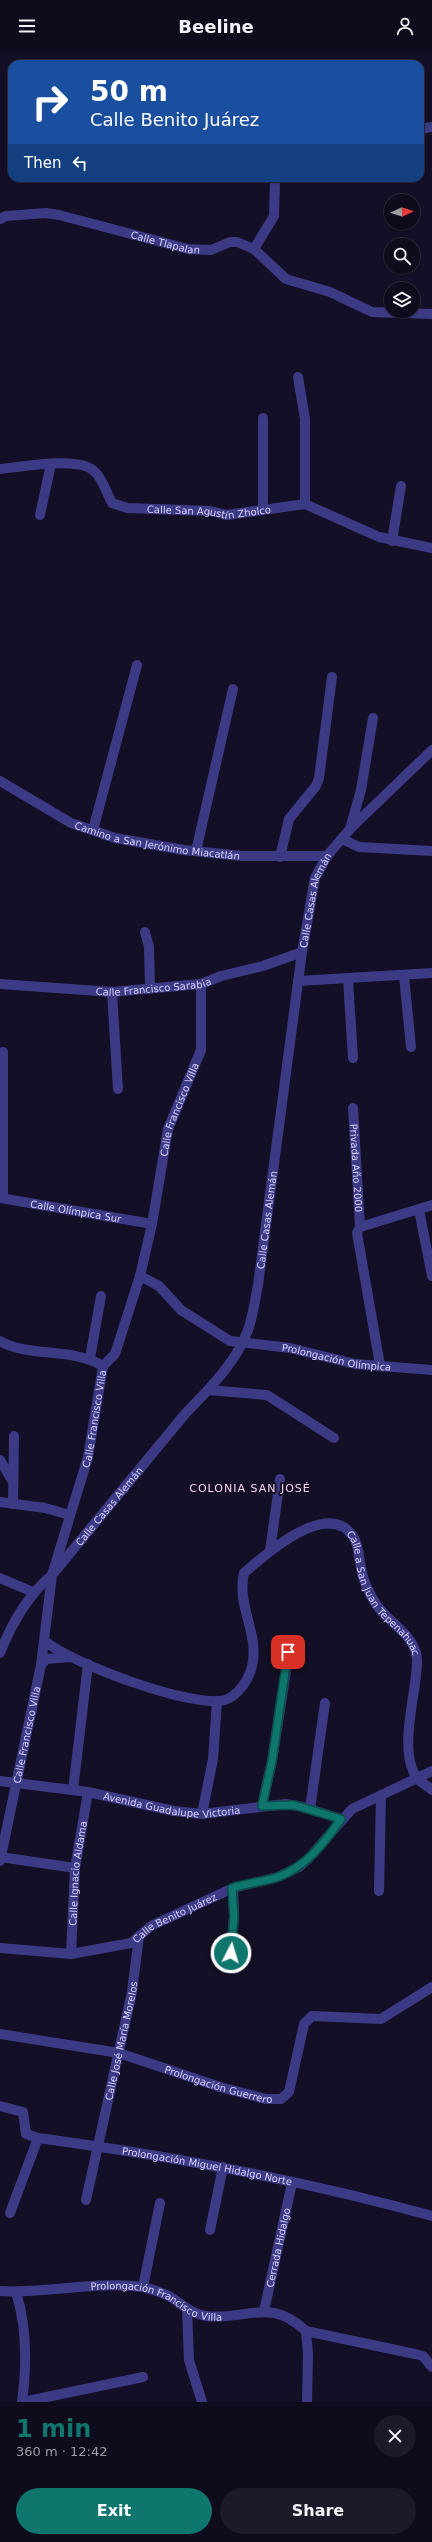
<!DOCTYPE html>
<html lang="en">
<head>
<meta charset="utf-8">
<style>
	:root { --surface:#0e0b1c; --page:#1c1929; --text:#f1f3f6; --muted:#9b9ba3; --line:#2e2b3b; --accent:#0f766e }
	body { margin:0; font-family:"DejaVu Sans",sans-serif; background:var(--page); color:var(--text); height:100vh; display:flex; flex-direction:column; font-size:15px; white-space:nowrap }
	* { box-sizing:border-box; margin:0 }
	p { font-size:13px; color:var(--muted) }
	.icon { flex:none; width:22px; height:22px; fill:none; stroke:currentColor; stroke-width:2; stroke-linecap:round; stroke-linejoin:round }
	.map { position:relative; height:2350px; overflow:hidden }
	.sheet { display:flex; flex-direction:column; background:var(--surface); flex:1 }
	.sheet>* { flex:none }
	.top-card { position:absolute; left:8px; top:8px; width:416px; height:122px; border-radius:12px; box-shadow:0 1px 3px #0004,0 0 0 1px var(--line); background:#1a4fa0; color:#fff; overflow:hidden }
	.needle { width:26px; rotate:86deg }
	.tools { position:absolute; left:384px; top:142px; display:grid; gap:8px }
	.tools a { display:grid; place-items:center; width:36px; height:36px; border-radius:50%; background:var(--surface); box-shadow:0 1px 3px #0004,0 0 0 1px var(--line); font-size:20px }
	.pin { position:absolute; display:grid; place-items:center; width:34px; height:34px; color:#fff; margin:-17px; border-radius:8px; box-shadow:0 2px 6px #0006 }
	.me { position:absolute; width:44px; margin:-22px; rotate:5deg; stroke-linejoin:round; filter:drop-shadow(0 0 3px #0008) }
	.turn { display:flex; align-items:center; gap:14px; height:84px; padding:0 16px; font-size:18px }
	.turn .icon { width:52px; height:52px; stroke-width:2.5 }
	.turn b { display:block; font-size:28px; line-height:34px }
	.then { display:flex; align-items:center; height:38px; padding:0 16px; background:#0003; gap:8px; font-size:15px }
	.round { display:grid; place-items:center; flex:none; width:42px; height:42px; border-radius:21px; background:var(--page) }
	.summary { display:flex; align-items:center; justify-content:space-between; height:68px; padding:0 16px }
	h1 { font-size:24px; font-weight:700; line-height:30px; color:var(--accent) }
	.primary-button { display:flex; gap:8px; margin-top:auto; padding:8px 16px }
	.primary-button a { flex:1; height:46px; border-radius:24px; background:var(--accent); color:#fff; font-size:16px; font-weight:700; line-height:46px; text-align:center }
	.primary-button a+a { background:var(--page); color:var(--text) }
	header { display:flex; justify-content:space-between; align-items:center; height:52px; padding:0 16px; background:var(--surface); font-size:18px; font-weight:700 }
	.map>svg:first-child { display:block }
</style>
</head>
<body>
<header><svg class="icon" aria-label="menu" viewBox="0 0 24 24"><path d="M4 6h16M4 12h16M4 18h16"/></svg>Beeline<svg class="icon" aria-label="person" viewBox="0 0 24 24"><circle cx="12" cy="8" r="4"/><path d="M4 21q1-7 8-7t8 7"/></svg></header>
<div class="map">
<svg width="432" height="2350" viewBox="0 0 432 2350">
	<rect width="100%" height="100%" fill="#130f26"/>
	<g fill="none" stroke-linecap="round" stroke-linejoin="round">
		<!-- minor -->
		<g stroke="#3d3a85" stroke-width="10">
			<path d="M 420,77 L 432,75"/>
			<path id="s1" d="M 0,167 L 6,164 L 46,161 L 59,163 L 188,197 L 211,198 L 230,190 L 237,190 L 254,197 L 286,227 L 330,240 L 372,260 L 432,262"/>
			<path d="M 254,197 L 274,164 L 275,128"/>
			<path d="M 298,325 L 305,367 L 305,452"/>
			<path d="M 263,366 L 263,457"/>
			<path id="s2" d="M 0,417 C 21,415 78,404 94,419 C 102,425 107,442 112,451 L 127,456 L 210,459 L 227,463 L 305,452 L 379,485 L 432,496"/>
			<path d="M 40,463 L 51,412"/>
			<path d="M 392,489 L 401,434"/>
			<path id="s3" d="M 0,729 L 71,771 L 115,786 L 184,798 L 242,804 L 327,804"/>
			<path d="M 350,777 L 361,738 L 373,666"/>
			<path d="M 93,778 L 137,613"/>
			<path d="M 342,787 L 359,795 L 432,799"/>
			<path d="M 196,799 L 233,637"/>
			<path d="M 280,805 L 289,767 L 316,734 L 319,726 L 332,625"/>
			<path d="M 145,880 L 149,895 L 150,936"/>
			<path d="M 404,924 L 411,995"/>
			<path d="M 348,927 L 353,1006"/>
			<path d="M 298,929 L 432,921"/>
			<path id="s4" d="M 0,932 L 112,940 L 201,932 L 221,924 L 263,914 L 302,900"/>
			<path d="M 112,940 L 118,1037"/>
			<path id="s5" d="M 353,1056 L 360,1175"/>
			<path id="s6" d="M 0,1146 L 152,1172"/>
			<path d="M 3,1146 L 3,1000"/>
			<path d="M 419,1158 L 432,1224"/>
			<path id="s7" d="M 140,1224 L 159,1234 L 181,1258 L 230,1289 L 290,1296 L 355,1312 L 432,1318"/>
			<path d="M 0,1289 C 30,1306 72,1295 103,1314"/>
			<path d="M 90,1306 L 101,1244"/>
			<path d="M 380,1313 L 357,1181 L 360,1175 L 432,1153"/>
			<path d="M 208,1338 L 267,1343 L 334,1386"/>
			<path d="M 0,1408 L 13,1430"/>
			<path d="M 0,1450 L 45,1456 L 70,1463"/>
			<path d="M 13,1452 L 14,1384"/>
			<path d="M 270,1499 L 280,1427"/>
			<path d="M 0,1526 L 33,1540"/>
			<path id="s8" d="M 45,1589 C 70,1611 193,1657 225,1648 C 238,1644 249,1627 252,1614 C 260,1583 236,1553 244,1521 C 266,1502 329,1445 354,1486 C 359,1494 359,1507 361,1516 C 363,1529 369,1541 376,1552 C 388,1571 415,1582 417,1607 C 418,1638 396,1700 418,1727 C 421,1731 428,1734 432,1738"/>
			<path id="s9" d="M 0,1601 C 12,1571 27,1544 52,1523 L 185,1362 C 208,1338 236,1311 248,1278 C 253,1264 255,1248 258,1233 L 302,900 L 315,826 L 327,804 L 350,777 L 432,698"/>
			<path d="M 41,1613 L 46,1607 L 71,1605"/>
			<path id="s10" d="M 0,1729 L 88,1740 L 174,1759 L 202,1762 L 286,1752 L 303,1755 L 341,1767"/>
			<path d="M 73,1738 L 88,1612"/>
			<path d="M 262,1754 L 272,1709 L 289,1600"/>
			<path d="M 310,1757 L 325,1651"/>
			<path d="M 202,1762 L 213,1707 L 217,1649"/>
			<path d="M 0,1805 L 75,1816"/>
			<path id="s11" d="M 0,1809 L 41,1613 L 52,1523 L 88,1405 L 103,1314 L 115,1302 L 140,1224 L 152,1172 L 168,1077 L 201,998 L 201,932"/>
			<path d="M 379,1839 L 381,1743"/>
			<path id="s12" d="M 0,1896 L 71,1902 L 131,1891 L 151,1874 L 233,1836 L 278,1825 L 299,1815 L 308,1807 L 352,1757 L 432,1719"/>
			<path d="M 231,1901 L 234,1865 L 233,1836"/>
			<path id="s13" d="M 71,1902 L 75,1816 L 88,1740"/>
			<path id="s14" d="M 0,1982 L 119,2001 L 220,2035 L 266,2047 L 281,2047 L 289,2040 L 304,1972 L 312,1964 L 381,1967 L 432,1935"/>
			<path id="s15" d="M 0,2054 L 23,2060 L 26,2082 L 38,2086 C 171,2104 303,2128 432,2164"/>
			<path id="s16" d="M 86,2148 L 132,1940 L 139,1884"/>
			<path d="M 10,2161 L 38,2086"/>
			<path d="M 210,2178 L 223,2115"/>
			<path d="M 143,2235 L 160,2151"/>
			<path id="s17" d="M 0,2239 C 45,2242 89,2230 134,2234 C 146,2235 158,2239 169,2244 C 181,2251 191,2262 206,2264 C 248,2269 268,2244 306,2279 L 415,2302 L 423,2304 L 432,2315"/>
			<path d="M 16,2240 C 27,2275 27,2313 22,2350"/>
			<path d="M 187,2257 L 189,2308 L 202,2350"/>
			<path id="s18" d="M 264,2259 L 292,2131"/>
			<path d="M 306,2279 L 308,2302 L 307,2350"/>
			<path d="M 23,2350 L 143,2325"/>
		</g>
	</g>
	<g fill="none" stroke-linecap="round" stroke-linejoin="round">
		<defs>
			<path id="route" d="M 231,1901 L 234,1865 L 232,1836 C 247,1831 263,1830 278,1825 C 307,1814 324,1791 341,1767 L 294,1753 L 262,1754 L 272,1709 L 288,1600"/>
		</defs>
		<!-- route casing -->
		<use href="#route" stroke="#0a4d48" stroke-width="10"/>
		<!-- route -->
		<use href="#route" stroke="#0f766e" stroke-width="7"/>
	</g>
	<g text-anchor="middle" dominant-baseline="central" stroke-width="4" stroke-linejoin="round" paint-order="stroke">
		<!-- street labels -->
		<g font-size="10" fill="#d9d4ff" stroke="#130f26">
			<text stroke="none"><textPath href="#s1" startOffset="170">Calle Tlapalan</textPath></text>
			<text stroke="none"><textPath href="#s2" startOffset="231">Calle San Agustín Zholco</textPath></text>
			<text stroke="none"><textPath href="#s3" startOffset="171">Camino a San Jerónimo Miacatlán</textPath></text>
			<text stroke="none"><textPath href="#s9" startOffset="845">Calle Casas Alemán</textPath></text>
			<text stroke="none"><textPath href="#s4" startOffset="154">Calle Francisco Sarabia</textPath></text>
			<text stroke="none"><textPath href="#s11" startOffset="777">Calle Francisco Villa</textPath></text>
			<text stroke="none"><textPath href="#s5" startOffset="60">Privada Año 2000</textPath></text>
			<text stroke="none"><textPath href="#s6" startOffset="77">Calle Olímpica Sur</textPath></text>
			<text stroke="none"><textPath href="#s9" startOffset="521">Calle Casas Alemán</textPath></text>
			<text stroke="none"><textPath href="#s7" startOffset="220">Prolongación Olímpica</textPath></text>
			<text stroke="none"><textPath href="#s11" startOffset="453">Calle Francisco Villa</textPath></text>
			<text stroke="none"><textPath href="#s9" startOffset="184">Calle Casas Alemán</textPath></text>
			<text stroke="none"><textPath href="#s8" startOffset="526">Calle a San Juan Tepenahuac</textPath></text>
			<text stroke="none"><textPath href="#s11" startOffset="129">Calle Francisco Villa</textPath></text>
			<text stroke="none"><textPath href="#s10" startOffset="174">Avenida Guadalupe Victoria</textPath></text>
			<text stroke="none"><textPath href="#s13" startOffset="81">Calle Ignacio Aldama</textPath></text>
			<text stroke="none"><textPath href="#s12" startOffset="183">Calle Benito Juárez</textPath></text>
			<text stroke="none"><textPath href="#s16" startOffset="163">Calle José María Morelos</textPath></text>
			<text stroke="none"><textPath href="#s14" startOffset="225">Prolongación Guerrero</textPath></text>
			<text stroke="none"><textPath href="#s15" startOffset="230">Prolongación Miguel Hidalgo Norte</textPath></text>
			<text stroke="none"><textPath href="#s18" startOffset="65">Cerrada Hidalgo</textPath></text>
			<text stroke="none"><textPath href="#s17" startOffset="160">Prolongación Francisco Villa</textPath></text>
		</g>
		<!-- neighbourhood labels -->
		<g font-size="11" letter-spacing="1" fill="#ffd6f0" stroke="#130f26">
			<text x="250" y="1436">COLONIA SAN JOSÉ</text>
		</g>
	</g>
</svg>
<div class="tools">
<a><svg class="needle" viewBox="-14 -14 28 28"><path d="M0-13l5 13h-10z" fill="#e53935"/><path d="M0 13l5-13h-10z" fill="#9b9ba3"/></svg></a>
<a><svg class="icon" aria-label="search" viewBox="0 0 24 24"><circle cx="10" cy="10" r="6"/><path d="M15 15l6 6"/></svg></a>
<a><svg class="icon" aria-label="layers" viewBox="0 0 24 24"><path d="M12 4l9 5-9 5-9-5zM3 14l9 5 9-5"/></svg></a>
</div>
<div class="pin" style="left:288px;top:1600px;background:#d93025"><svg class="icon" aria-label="arrive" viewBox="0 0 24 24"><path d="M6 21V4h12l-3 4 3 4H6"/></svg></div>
<svg class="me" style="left:231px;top:1901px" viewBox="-20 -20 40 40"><circle r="17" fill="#0f766e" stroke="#fff" stroke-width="3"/><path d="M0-11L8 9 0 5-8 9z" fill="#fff"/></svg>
<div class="top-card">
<div class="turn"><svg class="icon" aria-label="right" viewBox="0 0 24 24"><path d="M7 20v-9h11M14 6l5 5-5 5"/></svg><div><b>50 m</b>Calle Benito Juárez</div></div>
<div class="then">Then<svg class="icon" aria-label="left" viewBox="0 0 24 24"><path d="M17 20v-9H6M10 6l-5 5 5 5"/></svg></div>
</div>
</div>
<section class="sheet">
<div class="summary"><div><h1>1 min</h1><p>360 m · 12:42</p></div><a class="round"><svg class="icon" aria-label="close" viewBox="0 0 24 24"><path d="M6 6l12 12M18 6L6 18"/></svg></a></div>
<div class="primary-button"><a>Exit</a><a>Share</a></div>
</section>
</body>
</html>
